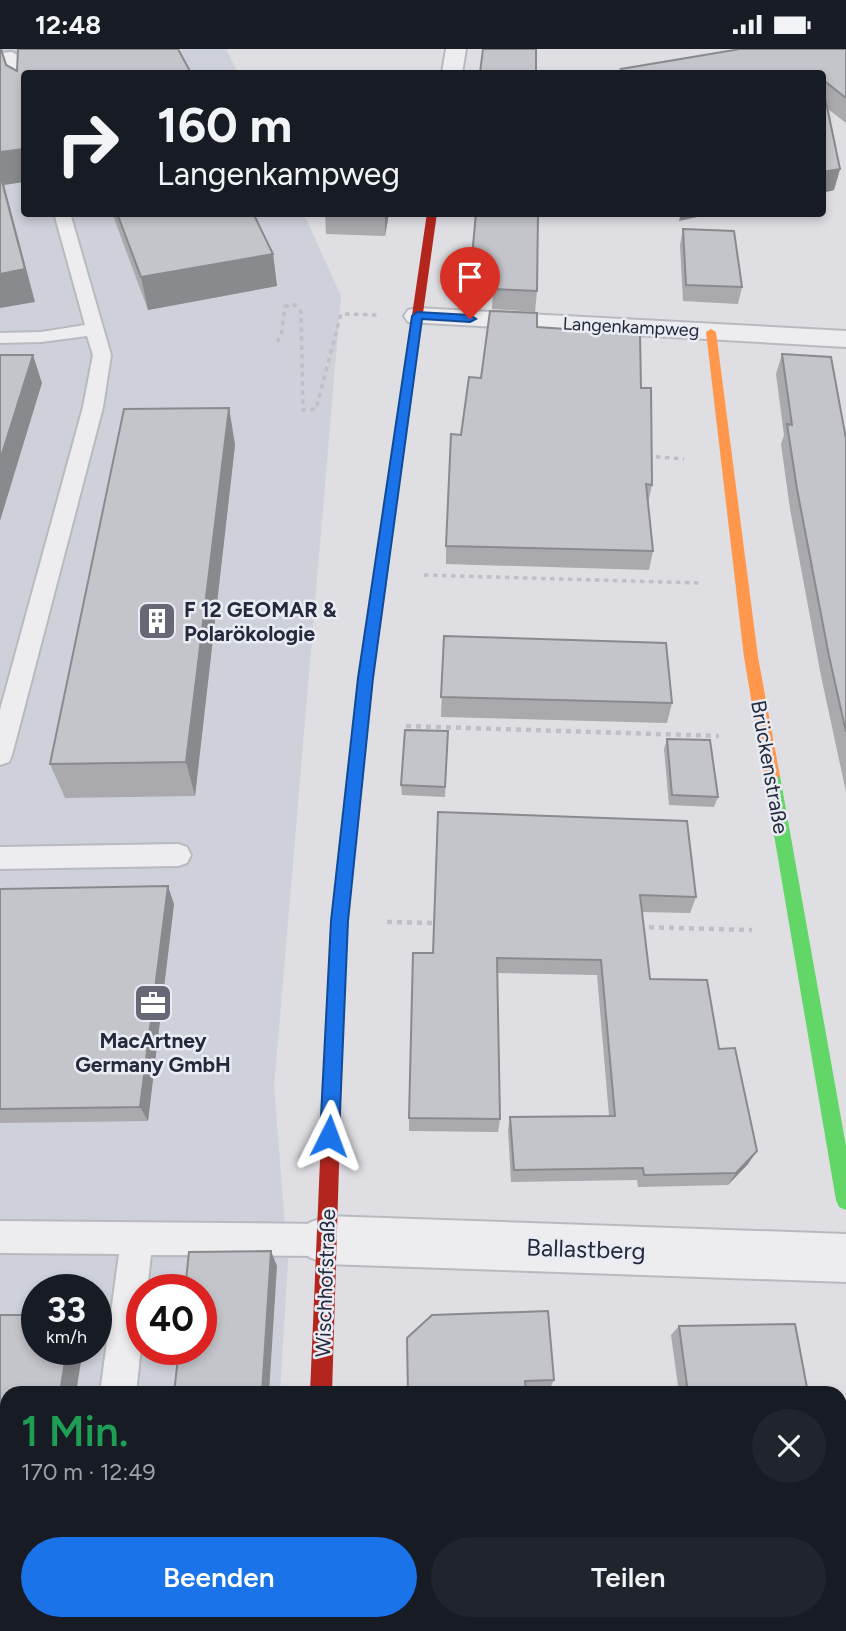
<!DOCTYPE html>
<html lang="de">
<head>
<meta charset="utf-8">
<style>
	:root { --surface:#171b24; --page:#20242c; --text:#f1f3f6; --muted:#9ea1a6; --accent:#1a73e8 }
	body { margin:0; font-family:Figtree,sans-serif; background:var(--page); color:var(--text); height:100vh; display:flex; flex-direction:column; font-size:26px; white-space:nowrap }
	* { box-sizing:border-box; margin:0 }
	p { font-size:23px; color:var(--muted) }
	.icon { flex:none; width:38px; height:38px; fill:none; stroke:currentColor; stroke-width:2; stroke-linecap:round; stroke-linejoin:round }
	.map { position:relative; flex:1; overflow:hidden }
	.sheet { position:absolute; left:0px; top:1337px; width:847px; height:245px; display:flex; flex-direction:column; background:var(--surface); border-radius:21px 21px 0 0; box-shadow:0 4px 10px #0003 }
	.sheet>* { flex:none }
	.hud { position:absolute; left:21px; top:21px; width:805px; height:147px; border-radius:7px; box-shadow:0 4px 10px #0003; background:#171b24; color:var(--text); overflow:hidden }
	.speed { position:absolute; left:21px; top:1225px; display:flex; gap:14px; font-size:35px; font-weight:700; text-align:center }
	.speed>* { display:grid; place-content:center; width:91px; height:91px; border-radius:50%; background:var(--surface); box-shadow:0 4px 10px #0003; line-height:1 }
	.speed small { font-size:18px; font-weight:400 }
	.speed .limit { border:10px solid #d22; background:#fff; color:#111 }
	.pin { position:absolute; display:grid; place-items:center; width:60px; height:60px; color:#fff; margin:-72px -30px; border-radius:50% 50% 50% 0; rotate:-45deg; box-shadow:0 0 7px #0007 }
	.pin .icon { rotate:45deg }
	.me { position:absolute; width:77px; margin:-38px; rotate:3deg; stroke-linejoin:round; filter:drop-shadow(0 0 5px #0008) }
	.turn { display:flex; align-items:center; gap:24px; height:147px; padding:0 21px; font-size:32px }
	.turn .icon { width:91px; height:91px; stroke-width:2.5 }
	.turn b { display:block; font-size:49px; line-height:60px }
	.round { display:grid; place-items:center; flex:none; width:74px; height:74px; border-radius:37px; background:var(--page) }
	.overview { display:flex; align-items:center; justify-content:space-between; height:119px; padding:0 21px }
	h1 { font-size:42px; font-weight:600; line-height:52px; color:#1e9e55 }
	.button { display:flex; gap:14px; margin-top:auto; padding:14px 21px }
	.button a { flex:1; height:80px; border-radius:42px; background:var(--accent); color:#fff; font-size:28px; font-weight:600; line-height:80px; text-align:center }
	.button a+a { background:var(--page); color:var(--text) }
	.status { display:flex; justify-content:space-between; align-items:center; height:49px; padding:0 35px; background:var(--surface); direction:ltr }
	.status svg { height:19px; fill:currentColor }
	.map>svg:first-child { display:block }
</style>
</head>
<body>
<div class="status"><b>12:48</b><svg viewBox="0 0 49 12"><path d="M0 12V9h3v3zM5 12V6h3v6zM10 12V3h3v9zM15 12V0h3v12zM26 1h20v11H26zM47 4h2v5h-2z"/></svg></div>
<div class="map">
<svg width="846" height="1582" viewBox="0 0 846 1582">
	<rect width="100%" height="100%" fill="#dedee3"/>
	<!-- built -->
	<path fill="#cfd1da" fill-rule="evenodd" d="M 0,0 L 226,0 L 238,24 L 24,24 L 24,164 L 304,165 L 341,247 L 274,1038 L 288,1212 L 280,1344 L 7,1344 L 7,1575 L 268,1575 L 267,1582 L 0,1582 ZM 37,1241 L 96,1241 L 96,1300 L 37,1300 ZM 142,1241 L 201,1241 L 201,1300 L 142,1300 Z"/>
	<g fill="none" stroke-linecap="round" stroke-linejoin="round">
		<defs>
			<path id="lane" d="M 12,3 L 19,7 L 24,25 L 24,50 L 17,46 L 6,12 L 0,12 L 0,4 Z
				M 54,164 L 70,164 L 111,306 L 103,358 L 12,706 L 9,713 L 0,716 L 0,661 L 83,358 L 93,306 L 87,287 L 41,293 L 0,294 L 0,284 L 41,283 L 85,276 Z
				M 178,795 L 187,798 L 191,806 L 187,814 L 178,817 L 0,820 L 0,798 Z
				M 0,1172 L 326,1175 L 338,1179 L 342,1191 L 338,1203 L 326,1207 L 151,1206 L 147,1241 L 142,1241 L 142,1290 L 136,1344 L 100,1344 L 119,1205 L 0,1204 Z
				M 71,1575 L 109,1575 L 108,1582 L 70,1582 Z"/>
			<path id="street" d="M 446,0 L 466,0 L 462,24 L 442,24 Z
				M 417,259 L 846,282 L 846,298 L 408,273 L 404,267 L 408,261 Z
				M 326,1167 L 846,1185 L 846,1233 L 326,1215 L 309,1208 L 302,1191 L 309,1174 Z
				M 286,1575 L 342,1575 L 342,1582 L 286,1582 Z"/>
		</defs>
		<!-- lane casing -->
		<use href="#lane" stroke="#b9babf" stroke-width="4"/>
		<!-- street casing -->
		<use href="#street" stroke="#b9babf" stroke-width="4"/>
		<!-- path-far2 -->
		<path stroke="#bfbfc5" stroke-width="2.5" stroke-dasharray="3.5 3.5" stroke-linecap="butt" d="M 286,257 L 296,257"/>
		<!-- path-far1 -->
		<path stroke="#bfbfc5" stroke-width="3.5" stroke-dasharray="4.5 4.5" stroke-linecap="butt" d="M 277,293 L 281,287 L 285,257 L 295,256 L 301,263 L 303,361 L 316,360 L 341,265 L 377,266
			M 647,407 L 684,410
			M 424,526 L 699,534"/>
		<!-- path -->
		<path stroke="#bfbfc5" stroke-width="4.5" stroke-dasharray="5 5" stroke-linecap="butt" d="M 406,677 L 719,687
			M 387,873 L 437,874
			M 639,878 L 752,881"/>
		<!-- lane -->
		<use href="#lane" fill="#ededf0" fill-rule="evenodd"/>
		<!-- street -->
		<use href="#street" fill="#ededf0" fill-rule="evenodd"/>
		<!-- fast -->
		<path fill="#63d668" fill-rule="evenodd" d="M 391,446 L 397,450 L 373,629 L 348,872 L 342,1019 L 339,1025 L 333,1027 L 327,1025 L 324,1019 L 332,872 L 359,629 L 385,450 Z
			M 772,721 L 780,727 L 846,1097 L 846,1161 L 839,1158 L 836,1151 L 764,727 Z"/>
		<!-- slow -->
		<path fill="#ff974d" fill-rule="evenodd" d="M 711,280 L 716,283 L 758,608 L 780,727 L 772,733 L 764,727 L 744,608 L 706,283 Z"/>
		<!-- jam -->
		<path fill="#b3261e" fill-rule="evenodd" d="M 427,164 L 437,164 L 397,450 L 391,454 L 385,450 Z
			M 333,1011 L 339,1013 L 342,1019 L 332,1344 L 310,1344 L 324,1019 L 327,1013 Z"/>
	</g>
	<!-- wall -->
	<path fill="#a9a9ae" d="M 846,0 L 846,74 L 828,60 L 840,120 L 834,141 L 822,144 L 822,24 L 620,24 L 621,20 Z
		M 112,164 L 253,164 L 273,205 L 277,237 L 148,261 Z
		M 325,164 L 389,164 L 385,187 L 326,185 Z
		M 476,164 L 537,242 L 535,263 L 492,260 L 493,241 L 470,240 Z
		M 683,180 L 742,238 L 738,255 L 683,252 L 680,196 Z
		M 537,278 L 641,339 L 652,436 L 648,454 L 653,502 L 649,521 L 446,515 L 446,497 L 461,386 L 481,329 Z
		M 782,305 L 846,390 L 846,743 L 821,627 L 790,460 L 781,395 L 784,386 L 776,325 Z
		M 229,359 L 235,396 L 195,747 L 65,749 L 50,715 Z
		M 444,587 L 672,654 L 667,674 L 441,668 Z
		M 448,682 L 445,748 L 402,746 L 401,736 Z
		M 667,690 L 718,748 L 714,758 L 669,756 L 664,700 Z
		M 438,763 L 696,848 L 690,864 L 642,863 L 650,930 L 719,1000 L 748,1115 L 728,1136 L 638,1138 L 637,1131 L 511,1133 L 508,1081 L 510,1068 L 609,1067 L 597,926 L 497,924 L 500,1070 L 498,1083 L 409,1082 L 409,1069 L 433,904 Z
		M 0,840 L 174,855 L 148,1072 L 0,1074 Z
		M 679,1277 L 808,1344 L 679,1344 L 671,1286 Z
		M 407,1289 L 554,1331 L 550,1339 L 526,1340 Z
		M 700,1575 L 837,1575 L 839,1582 L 701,1582 Z"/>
	<!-- shaded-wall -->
	<path fill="#898a8d" d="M 24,100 L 24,133 L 4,136 L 35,253 L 0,259 L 0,103 Z
		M 840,120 L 834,141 L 822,144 L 822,123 Z
		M 385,164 L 389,164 L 385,187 Z
		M 681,164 L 716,164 L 679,172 Z
		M 273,205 L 277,237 L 148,261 L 141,228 Z
		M 33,306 L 42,334 L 0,472 L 0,411 Z
		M 229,359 L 235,396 L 195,747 L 186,713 Z
		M 168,837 L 174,855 L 148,1072 L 140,1058 Z
		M 757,1102 L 748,1115 L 728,1136 L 736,1124 Z
		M 271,1202 L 277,1217 L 269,1344 L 262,1344 Z
		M 67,1300 L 83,1300 L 76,1344 L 60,1344 Z
		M 21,1575 L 39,1575 L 38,1582 L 20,1582 Z
		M 248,1575 L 256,1575 L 256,1582 L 248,1582 Z"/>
	<!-- building -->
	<path fill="#c4c5ca" stroke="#898a8d" stroke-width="2" d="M 0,0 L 1,0 L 6,16 L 17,22 L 18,0 L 178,0 L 191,24 L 24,24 L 24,100 L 0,103 Z
		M 483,0 L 536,0 L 536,24 L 480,24 Z
		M 740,0 L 846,0 L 846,49 L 822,30 L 822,24 L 625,24 L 621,20 Z
		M 822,34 L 840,120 L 822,123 Z
		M 0,125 L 25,220 L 0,225 Z
		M 117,164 L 253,164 L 273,205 L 141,228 Z
		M 331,164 L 385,164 L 385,167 Z
		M 476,164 L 538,164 L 537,242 L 493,240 L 496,220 L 471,219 Z
		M 683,180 L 734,182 L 742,238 L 686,236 Z
		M 490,262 L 537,264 L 537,278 L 640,285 L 641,339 L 651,339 L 652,436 L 646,435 L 653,502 L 446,497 L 451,385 L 461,386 L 469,328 L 481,329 Z
		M 782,305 L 831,308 L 846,390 L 846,683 L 829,607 L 797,440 L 787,375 L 792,376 Z
		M 0,306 L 33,306 L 0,411 Z
		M 229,359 L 186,713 L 50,715 L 124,360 Z
		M 444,587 L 666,594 L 672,654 L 441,648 Z
		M 405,681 L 448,682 L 445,738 L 401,736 Z
		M 667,690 L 710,691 L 718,748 L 672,746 Z
		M 438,763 L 687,772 L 696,848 L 640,846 L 650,930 L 707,931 L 719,1000 L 735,999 L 757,1102 L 736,1124 L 644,1126 L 643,1119 L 514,1121 L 510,1068 L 615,1067 L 601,911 L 497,909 L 500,1070 L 409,1069 L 413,904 L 433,904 Z
		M 168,837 L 140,1058 L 0,1060 L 0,840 Z
		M 271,1202 L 262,1344 L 174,1344 L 179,1300 L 201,1300 L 201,1241 L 185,1241 L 189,1203 Z
		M 548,1262 L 554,1331 L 525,1332 L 526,1344 L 408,1344 L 407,1289 L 432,1266 Z
		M 0,1266 L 37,1266 L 37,1300 L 67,1300 L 60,1344 L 7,1344 L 7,1575 L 21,1575 L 20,1582 L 0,1582 Z
		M 795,1275 L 808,1344 L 688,1344 L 679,1277 Z
		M 120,1575 L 248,1575 L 248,1582 L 119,1582 Z
		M 419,1575 L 547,1575 L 547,1582 L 419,1582 Z
		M 710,1575 L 837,1575 L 839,1582 L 711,1582 Z"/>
	<!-- route -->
	<path fill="#1a73e8" stroke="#114b97" stroke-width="2" d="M 417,263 L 470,266 L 476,270 L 470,273 L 422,270 L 373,629 L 348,872 L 339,1087 L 336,1093 L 329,1096 L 323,1093 L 320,1087 L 331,872 L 358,629 L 412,267 Z"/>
	<!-- icons -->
	<defs>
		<symbol id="building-square" viewBox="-11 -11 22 22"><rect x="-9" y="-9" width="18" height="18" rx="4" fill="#666876" stroke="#eaecf4"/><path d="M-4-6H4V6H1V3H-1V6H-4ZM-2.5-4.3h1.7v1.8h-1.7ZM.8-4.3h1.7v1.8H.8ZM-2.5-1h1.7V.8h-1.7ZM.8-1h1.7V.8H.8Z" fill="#fff"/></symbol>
		<symbol id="office-square" viewBox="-11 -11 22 22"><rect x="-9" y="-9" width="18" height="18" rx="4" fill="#666876" stroke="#eaecf4"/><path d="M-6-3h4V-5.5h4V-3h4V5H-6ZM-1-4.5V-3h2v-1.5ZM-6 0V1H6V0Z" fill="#fff"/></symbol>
	</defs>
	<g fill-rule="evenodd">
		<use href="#building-square" x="135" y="550" width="44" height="44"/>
		<use href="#office-square" x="131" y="932" width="44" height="44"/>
	</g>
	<g text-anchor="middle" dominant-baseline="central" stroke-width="5" stroke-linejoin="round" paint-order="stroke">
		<!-- far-street labels -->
		<g font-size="18" fill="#25293c" stroke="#eaecf4">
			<text transform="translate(631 278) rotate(3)">Langenkampweg</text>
		</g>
		<!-- poi labels -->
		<g font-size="21" font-weight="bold" fill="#25293c" stroke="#eaecf4" text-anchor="start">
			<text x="184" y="560">F 12 GEOMAR &amp;<tspan x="184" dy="24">Polarökologie</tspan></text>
			<text x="153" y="991" text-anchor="middle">MacArtney<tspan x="153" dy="24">Germany GmbH</tspan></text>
		</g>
		<!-- street labels -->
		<g font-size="21" fill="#25293c" stroke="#eaecf4">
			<text transform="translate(770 718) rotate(80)">Brückenstraße</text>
			<text transform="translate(325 1234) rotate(-88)">Wischhofstraße</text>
		</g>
		<!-- near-street labels -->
		<g font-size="24" fill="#25293c" stroke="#eaecf4">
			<text transform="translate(586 1200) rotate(2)">Ballastberg</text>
		</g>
	</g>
</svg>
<div class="speed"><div>33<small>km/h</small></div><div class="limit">40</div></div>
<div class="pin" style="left:470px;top:270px;background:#d93025"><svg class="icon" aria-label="arrive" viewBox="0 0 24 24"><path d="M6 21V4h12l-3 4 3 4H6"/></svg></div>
<svg class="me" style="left:329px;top:1087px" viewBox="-20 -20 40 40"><path d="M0-17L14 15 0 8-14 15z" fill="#1a73e8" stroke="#fff" stroke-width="4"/></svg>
<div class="hud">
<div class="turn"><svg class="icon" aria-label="right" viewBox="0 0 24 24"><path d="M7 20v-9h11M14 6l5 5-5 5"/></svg><div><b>160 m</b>Langenkampweg</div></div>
</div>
<section class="sheet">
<div class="overview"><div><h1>1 Min.</h1><p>170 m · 12:49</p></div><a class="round"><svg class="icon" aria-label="close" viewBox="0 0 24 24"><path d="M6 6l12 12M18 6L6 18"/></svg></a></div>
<div class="button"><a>Beenden</a><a>Teilen</a></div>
</section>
</div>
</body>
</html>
